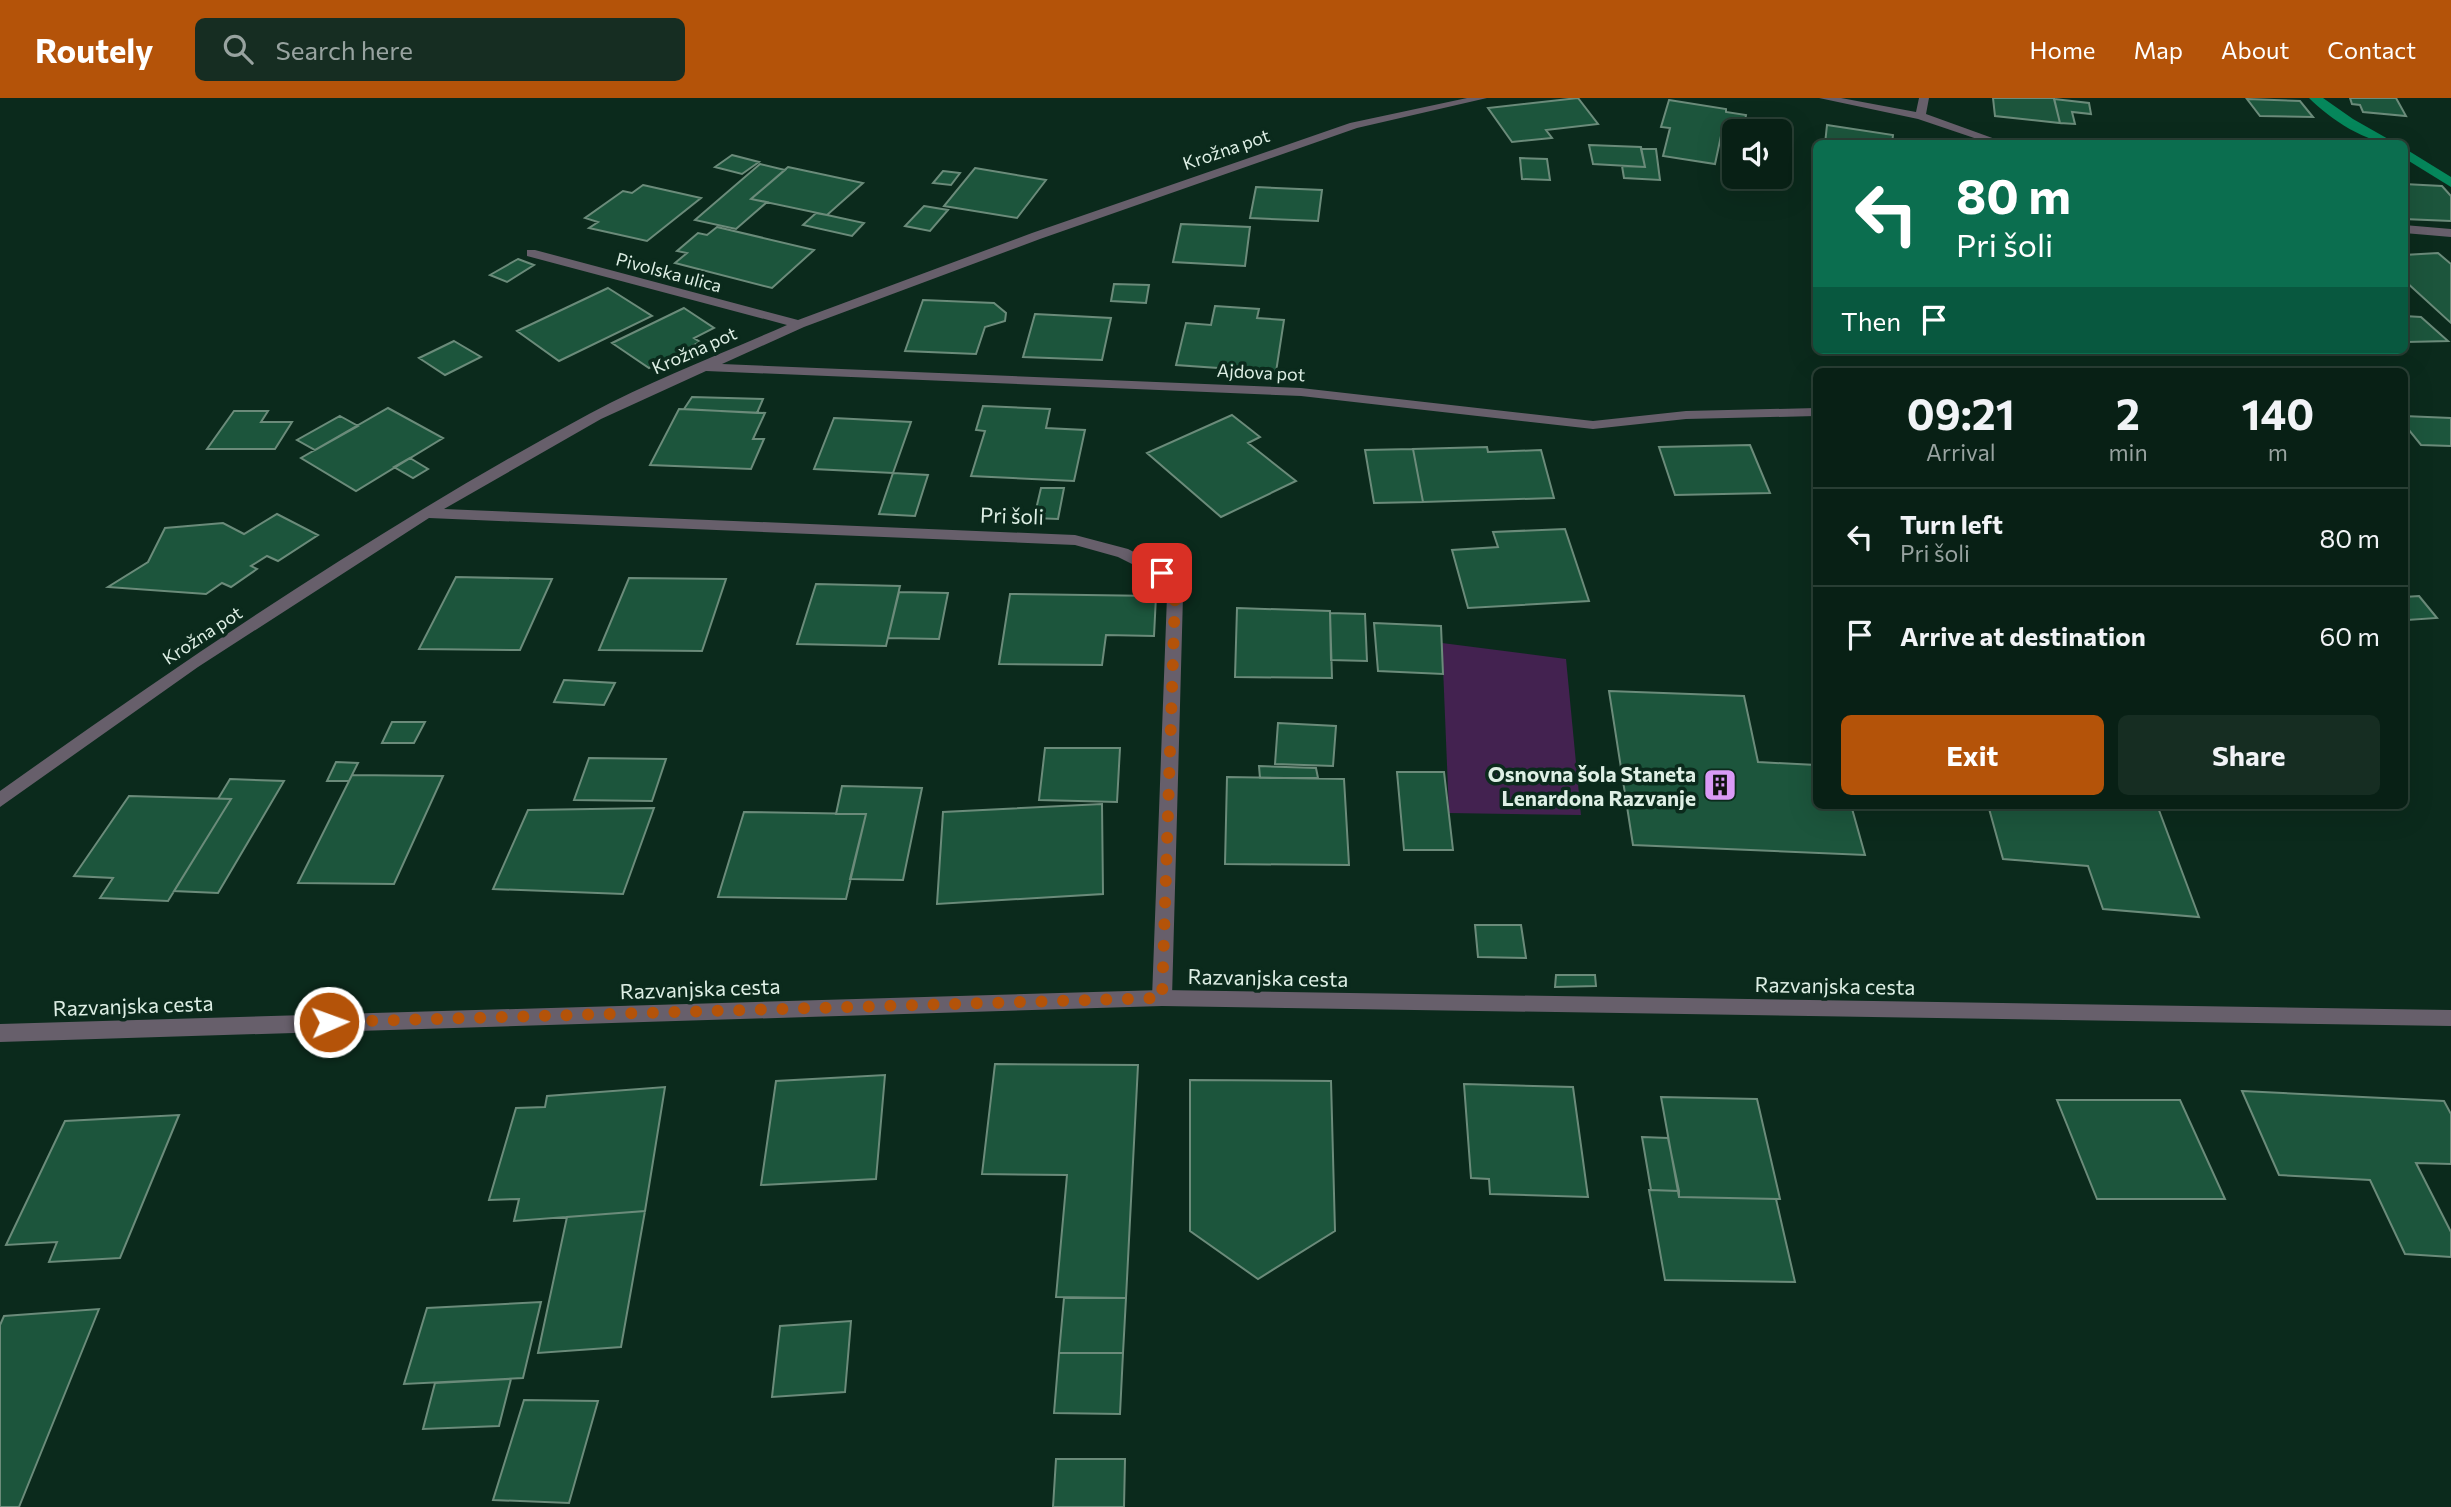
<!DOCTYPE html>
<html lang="en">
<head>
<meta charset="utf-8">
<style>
	:root { --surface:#082015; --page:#162d22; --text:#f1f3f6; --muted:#98a3a0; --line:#293e34; --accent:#b45309 }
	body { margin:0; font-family:Commissioner,sans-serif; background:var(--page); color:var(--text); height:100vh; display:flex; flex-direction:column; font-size:26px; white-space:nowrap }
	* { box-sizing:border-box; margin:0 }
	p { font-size:23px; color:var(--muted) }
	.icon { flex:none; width:38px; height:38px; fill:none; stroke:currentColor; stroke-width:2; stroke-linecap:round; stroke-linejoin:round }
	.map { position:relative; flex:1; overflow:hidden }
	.sheet { position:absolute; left:1813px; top:270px; width:595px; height:441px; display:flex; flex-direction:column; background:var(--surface); border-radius:10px; box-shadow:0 7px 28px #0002,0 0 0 2px var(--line) }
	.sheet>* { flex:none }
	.banner { position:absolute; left:1813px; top:42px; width:595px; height:214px; border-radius:10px; box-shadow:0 7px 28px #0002,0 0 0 2px var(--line); background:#0b6e4f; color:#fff; overflow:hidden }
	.buttons { position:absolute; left:1722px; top:21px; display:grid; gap:14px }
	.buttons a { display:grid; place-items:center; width:70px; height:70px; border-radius:10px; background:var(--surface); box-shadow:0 7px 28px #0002,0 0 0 2px var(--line); font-size:35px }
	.pin { position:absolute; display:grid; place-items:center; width:60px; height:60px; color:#fff; margin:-30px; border-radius:14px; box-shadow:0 4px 10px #0006 }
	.me { position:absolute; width:77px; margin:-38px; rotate:88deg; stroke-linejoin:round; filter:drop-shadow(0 0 5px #0008) }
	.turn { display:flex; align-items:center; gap:24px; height:147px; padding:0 28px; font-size:32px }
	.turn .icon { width:91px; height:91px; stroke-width:2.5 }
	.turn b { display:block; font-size:49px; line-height:60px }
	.then { display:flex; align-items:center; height:66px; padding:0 28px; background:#0003; gap:14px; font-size:26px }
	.eta { display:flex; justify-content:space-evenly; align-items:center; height:119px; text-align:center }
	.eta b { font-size:42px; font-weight:700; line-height:49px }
	.cta { display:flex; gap:14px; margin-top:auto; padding:14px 28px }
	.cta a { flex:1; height:80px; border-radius:10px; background:var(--accent); color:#fff; font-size:28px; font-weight:700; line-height:80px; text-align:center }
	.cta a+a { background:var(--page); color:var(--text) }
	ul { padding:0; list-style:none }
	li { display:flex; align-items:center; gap:21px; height:98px; padding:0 28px; border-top:2px solid var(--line) }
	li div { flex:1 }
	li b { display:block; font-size:26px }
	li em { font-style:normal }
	header { display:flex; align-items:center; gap:42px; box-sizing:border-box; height:98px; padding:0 35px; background:var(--accent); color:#fff }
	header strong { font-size:33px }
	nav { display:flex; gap:38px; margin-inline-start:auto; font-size:24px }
	.search { width:490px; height:63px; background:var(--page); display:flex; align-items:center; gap:18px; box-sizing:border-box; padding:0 24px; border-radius:10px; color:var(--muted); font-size:26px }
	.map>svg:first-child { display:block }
</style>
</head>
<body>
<header>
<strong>Routely</strong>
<div class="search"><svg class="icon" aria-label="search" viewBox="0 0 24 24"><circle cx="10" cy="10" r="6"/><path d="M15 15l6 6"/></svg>Search here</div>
<nav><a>Home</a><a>Map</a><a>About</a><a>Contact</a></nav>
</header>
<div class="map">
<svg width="2451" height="1409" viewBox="0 0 2451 1409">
	<rect width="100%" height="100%" fill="#0b2a1c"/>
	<!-- green -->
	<path fill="#432250" d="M 1442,545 L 1566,561 L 1581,717 L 1449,715 Z"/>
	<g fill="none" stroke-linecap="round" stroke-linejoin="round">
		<!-- stream -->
		<path fill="#05875b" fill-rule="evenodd" d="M 2309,0 L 2323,0 L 2353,21 L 2397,46 C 2367,46 2330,21 2309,0 Z
			M 2404,50 L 2451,79 L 2451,89 L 2404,60 Z"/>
	</g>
	<!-- building -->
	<path fill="#1c553c" stroke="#6b8b7a" stroke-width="2" d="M 1578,0 L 1598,26 L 1546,32 L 1552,40 L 1512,44 L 1488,10 Z
		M 1993,0 L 2054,0 L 2060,25 L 1995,18 Z
		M 2350,0 L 2396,0 L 2406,18 L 2363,14 L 2360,7 L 2352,6 Z
		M 2054,1 L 2089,5 L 2091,16 L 2072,14 L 2075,26 L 2060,25 Z
		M 2247,1 L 2300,3 L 2313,19 L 2260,18 Z
		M 1669,2 L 1726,11 L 1726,14 L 1746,17 L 1743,33 L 1734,33 L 1734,40 L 1721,38 L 1715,66 L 1663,58 L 1670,30 L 1661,29 Z
		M 1827,27 L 1893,37 L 1892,46 L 1825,46 Z
		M 1589,47 L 1641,49 L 1645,69 L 1593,66 Z
		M 1641,51 L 1656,51 L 1660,82 L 1624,80 L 1622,68 L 1645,69 Z
		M 732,57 L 759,64 L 742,76 L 715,69 Z
		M 1520,60 L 1547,61 L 1550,82 L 1522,81 Z
		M 760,66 L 785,72 L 751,101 L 767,104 L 736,131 L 695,122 Z
		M 788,69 L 863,85 L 827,117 L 751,101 Z
		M 975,70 L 1046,82 L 1017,120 L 944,108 Z
		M 943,73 L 960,75 L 951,87 L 933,85 Z
		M 2404,86 L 2442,88 L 2451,98 L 2451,123 L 2404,121 Z
		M 643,87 L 701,100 L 647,143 L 589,130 L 598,124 L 585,120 L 623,93 L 632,95 Z
		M 1256,89 L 1322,92 L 1318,123 L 1250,120 Z
		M 924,108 L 948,112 L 930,133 L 905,128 Z
		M 816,115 L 827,117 L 864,125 L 852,138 L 803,127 Z
		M 1181,126 L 1250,129 L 1245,168 L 1173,164 Z
		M 717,129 L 814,152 L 772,190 L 675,165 L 687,155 L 677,153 L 698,135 L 707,137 Z
		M 2438,155 L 2451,166 L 2451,225 L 2404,182 L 2404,157 Z
		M 518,161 L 534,167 L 507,184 L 490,177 Z
		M 1114,186 L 1149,187 L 1146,205 L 1111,203 Z
		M 608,190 L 652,218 L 559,263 L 517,233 Z
		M 923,202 L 994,205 L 1006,215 L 1005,223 L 985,229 L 976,256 L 905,253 Z
		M 1215,208 L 1259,211 L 1257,220 L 1284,222 L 1276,274 L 1176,267 L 1186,225 L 1211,227 Z
		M 684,210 L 714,230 L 694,240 L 700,244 L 649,270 L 612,245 Z
		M 1035,216 L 1111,220 L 1102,262 L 1023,259 Z
		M 2404,218 L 2421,219 L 2448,243 L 2407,244 Z
		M 454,243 L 481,259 L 445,277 L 419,260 Z
		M 692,299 L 763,301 L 757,315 L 684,311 Z
		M 983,308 L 1050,311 L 1046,330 L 1085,332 L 1074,383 L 971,378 L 985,333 L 976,332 Z
		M 388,310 L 443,340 L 356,393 L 301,360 Z
		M 679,311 L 765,315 L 753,341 L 764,341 L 751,371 L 650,367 Z
		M 234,313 L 268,313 L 261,324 L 292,324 L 275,351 L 207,351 Z
		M 1232,317 L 1260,339 L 1248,345 L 1296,383 L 1221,419 L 1147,355 Z
		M 340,318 L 358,328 L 315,352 L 297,342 Z
		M 2404,318 L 2451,320 L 2451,348 L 2421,347 L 2404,326 Z
		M 834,320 L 911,324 L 893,375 L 814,371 Z
		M 1750,347 L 1770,395 L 1675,397 L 1659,349 Z
		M 1487,349 L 1488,354 L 1541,352 L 1554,400 L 1423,404 L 1413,351 Z
		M 1413,351 L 1423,404 L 1374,405 L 1365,352 Z
		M 410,360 L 428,371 L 413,380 L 394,369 Z
		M 893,375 L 928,377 L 915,418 L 879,416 Z
		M 1041,390 L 1064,390 L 1058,421 L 1034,420 Z
		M 277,416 L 318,437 L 278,463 L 267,458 L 251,468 L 257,471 L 231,489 L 222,485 L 206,496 L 108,489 L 148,464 L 165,430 L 223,425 L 244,436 Z
		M 1565,431 L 1589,503 L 1468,510 L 1452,452 L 1498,449 L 1493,434 Z
		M 456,479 L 552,481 L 520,552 L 419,551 Z
		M 629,480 L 726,481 L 702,553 L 599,552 Z
		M 816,486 L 900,488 L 886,548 L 797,546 Z
		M 899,494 L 948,495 L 939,541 L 888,540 Z
		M 1010,496 L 1156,498 L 1154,538 L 1106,537 L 1102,567 L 999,566 Z
		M 2419,498 L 2437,520 L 2407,522 L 2404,520 L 2404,499 Z
		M 1237,510 L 1330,513 L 1332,580 L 1235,579 Z
		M 1330,515 L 1365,516 L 1367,563 L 1331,562 Z
		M 1374,525 L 1441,528 L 1443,576 L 1378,573 Z
		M 564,582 L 615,585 L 604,607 L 554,604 Z
		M 1609,593 L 1744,598 L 1758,664 L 1816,667 L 1816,707 L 1851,707 L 1865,757 L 1633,747 Z
		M 392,624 L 425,624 L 414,645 L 382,645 Z
		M 1278,625 L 1336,628 L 1333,668 L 1275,666 Z
		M 1045,650 L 1120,650 L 1117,704 L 1039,702 Z
		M 589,660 L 666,661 L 652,703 L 574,702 Z
		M 336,664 L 358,665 L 349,683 L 327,683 Z
		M 1259,668 L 1316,670 L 1318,680 L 1260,680 Z
		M 1397,674 L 1444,674 L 1453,752 L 1404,752 Z
		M 352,677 L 443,678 L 394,786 L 298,785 Z
		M 1227,679 L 1344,681 L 1349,767 L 1225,766 Z
		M 230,681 L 284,683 L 218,795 L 174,793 L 231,701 L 218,701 Z
		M 842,688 L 922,690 L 903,782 L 850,781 L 866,716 L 836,716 Z
		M 129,698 L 231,701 L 168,803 L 100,800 L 113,780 L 74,778 Z
		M 1102,706 L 1103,796 L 937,806 L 943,714 Z
		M 1988,707 L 2157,707 L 2199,819 L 2103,811 L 2088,768 L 2003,761 Z
		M 654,710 L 623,796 L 493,791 L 528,712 Z
		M 744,714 L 866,716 L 846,801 L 718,799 Z
		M 1475,827 L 1521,827 L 1526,860 L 1478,859 Z
		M 1556,877 L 1595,877 L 1596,888 L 1555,889 Z
		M 995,966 L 1138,967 L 1126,1200 L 1056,1199 L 1067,1077 L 982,1076 Z
		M 885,977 L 876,1081 L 761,1087 L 776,983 Z
		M 1190,982 L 1331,983 L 1335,1133 L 1258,1181 L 1190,1133 Z
		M 1464,986 L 1573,989 L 1588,1099 L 1490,1096 L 1489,1081 L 1471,1080 Z
		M 665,989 L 645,1113 L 514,1123 L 519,1101 L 489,1102 L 516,1010 L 545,1009 L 547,998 Z
		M 2242,993 L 2444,1003 L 2451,1016 L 2451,1066 L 2416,1065 L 2451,1134 L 2451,1159 L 2405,1156 L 2370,1082 L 2279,1077 Z
		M 1661,999 L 1757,1001 L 1780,1101 L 1679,1099 Z
		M 2057,1002 L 2180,1002 L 2225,1101 L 2097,1101 Z
		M 179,1017 L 120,1160 L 49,1164 L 57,1144 L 6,1147 L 65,1023 Z
		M 1642,1039 L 1668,1040 L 1679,1093 L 1651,1092 Z
		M 1649,1092 L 1679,1093 L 1679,1099 L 1776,1101 L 1795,1184 L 1665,1182 Z
		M 645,1113 L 621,1249 L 538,1255 L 567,1119 Z
		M 1064,1200 L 1126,1200 L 1123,1255 L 1059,1255 Z
		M 541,1204 L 523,1280 L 404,1286 L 427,1210 Z
		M 99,1211 L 19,1409 L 0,1409 L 0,1227 L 4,1218 Z
		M 851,1223 L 845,1294 L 772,1299 L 780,1228 Z
		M 1059,1255 L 1123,1255 L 1120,1316 L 1054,1315 Z
		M 511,1281 L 499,1328 L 423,1331 L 435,1285 Z
		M 524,1302 L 598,1303 L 569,1405 L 493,1402 Z
		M 1056,1361 L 1125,1361 L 1124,1409 L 1053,1409 Z"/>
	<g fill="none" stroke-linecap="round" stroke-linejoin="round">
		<!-- minor -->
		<path fill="#675f6b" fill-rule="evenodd" d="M 1467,0 L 1487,0 L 1357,30 L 1040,141 L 804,229 L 722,266 L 1301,290 L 1593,323 L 1686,313 L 1816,310 L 1816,318 L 1686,321 L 1593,331 L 1301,298 L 706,273 L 601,321 L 444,411 L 1075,437 L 1128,451 L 1167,471 L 1183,498 L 1172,900 L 1169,906 L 1162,908 L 1155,906 L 1152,900 L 1167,498 L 1156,478 L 1118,459 L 1075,447 L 429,420 L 198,569 L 0,709 L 0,693 C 190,558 383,427 589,316 C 652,282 721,256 787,227 L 527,158 L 527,152 L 535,152 L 798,222 L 1032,135 L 1350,25 Z
			M 1819,0 L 1841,0 L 1916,14 L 1919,0 L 1929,0 L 1926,16 L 2009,46 L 1992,46 L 1918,21 Z
			M 2404,127 L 2451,131 L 2451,139 L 2404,135 Z"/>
		<!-- tertiary -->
		<path fill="#675f6b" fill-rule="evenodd" d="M 1162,892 L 2451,912 L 2451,928 L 1162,908 L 0,944 L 0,926 Z"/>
	</g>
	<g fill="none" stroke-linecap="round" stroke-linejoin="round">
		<!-- route -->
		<path stroke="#b45309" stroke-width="12" stroke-dasharray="0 21.6" d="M 329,924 L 1162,900 L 1175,498 L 1162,475"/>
	</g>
	<!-- icons -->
	<defs>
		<symbol id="building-square" viewBox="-11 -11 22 22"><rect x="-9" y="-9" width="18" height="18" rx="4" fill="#da9af6" stroke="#0b2a1c"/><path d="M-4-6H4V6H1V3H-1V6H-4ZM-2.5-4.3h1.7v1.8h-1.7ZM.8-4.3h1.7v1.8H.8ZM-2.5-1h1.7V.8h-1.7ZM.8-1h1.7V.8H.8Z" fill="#111"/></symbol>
	</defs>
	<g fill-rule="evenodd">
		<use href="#building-square" x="1701" y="668" width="38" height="38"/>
	</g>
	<g text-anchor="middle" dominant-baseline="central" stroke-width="7" stroke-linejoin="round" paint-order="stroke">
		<!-- far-street labels -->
		<g font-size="18" fill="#deefe5" stroke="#0b2a1c">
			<text transform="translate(1226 51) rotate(-19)">Krožna pot</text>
			<text transform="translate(669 174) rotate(15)">Pivolska ulica</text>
			<text transform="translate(694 252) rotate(-24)">Krožna pot</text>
			<text transform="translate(1261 274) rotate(3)">Ajdova pot</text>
			<text transform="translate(202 537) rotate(-33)">Krožna pot</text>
		</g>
		<!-- street labels -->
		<g font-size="21" fill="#deefe5" stroke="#0b2a1c">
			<text transform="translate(1012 417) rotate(2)">Pri šoli</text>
			<text transform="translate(1268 879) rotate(1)">Razvanjska cesta</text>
			<text transform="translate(1835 887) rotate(1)">Razvanjska cesta</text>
			<text transform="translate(700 890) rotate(-2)">Razvanjska cesta</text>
			<text transform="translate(133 907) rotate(-2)">Razvanjska cesta</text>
		</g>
		<!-- poi labels -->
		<g font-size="21" font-weight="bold" fill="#deefe5" stroke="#0b2a1c" text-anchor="end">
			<text x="1696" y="675">Osnovna šola Staneta<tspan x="1696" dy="24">Lenardona Razvanje</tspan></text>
		</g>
	</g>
</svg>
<div class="buttons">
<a><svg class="icon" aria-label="sound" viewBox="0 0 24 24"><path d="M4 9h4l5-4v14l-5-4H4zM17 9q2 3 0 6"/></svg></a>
</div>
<div class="pin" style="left:1162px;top:475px;background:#d93025"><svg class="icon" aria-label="arrive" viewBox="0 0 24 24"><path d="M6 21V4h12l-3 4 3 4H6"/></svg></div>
<svg class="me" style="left:329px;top:924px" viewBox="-20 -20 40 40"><circle r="17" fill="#b45309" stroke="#fff" stroke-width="3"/><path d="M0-11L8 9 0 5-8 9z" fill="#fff"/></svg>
<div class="banner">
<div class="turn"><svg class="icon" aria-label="left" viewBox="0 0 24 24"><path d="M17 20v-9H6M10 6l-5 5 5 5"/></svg><div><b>80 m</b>Pri šoli</div></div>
<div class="then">Then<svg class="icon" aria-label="arrive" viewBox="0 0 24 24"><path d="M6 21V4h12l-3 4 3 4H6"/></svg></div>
</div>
<section class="sheet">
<div class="eta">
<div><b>09:21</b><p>Arrival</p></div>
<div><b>2</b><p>min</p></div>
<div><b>140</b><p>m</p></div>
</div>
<ul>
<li><svg class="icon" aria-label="left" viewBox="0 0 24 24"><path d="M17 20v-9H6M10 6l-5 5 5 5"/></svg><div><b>Turn left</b><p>Pri šoli</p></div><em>80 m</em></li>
<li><svg class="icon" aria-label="arrive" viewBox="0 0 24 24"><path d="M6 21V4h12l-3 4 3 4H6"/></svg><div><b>Arrive at destination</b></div><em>60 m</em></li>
</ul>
<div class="cta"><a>Exit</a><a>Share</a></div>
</section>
</div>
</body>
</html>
